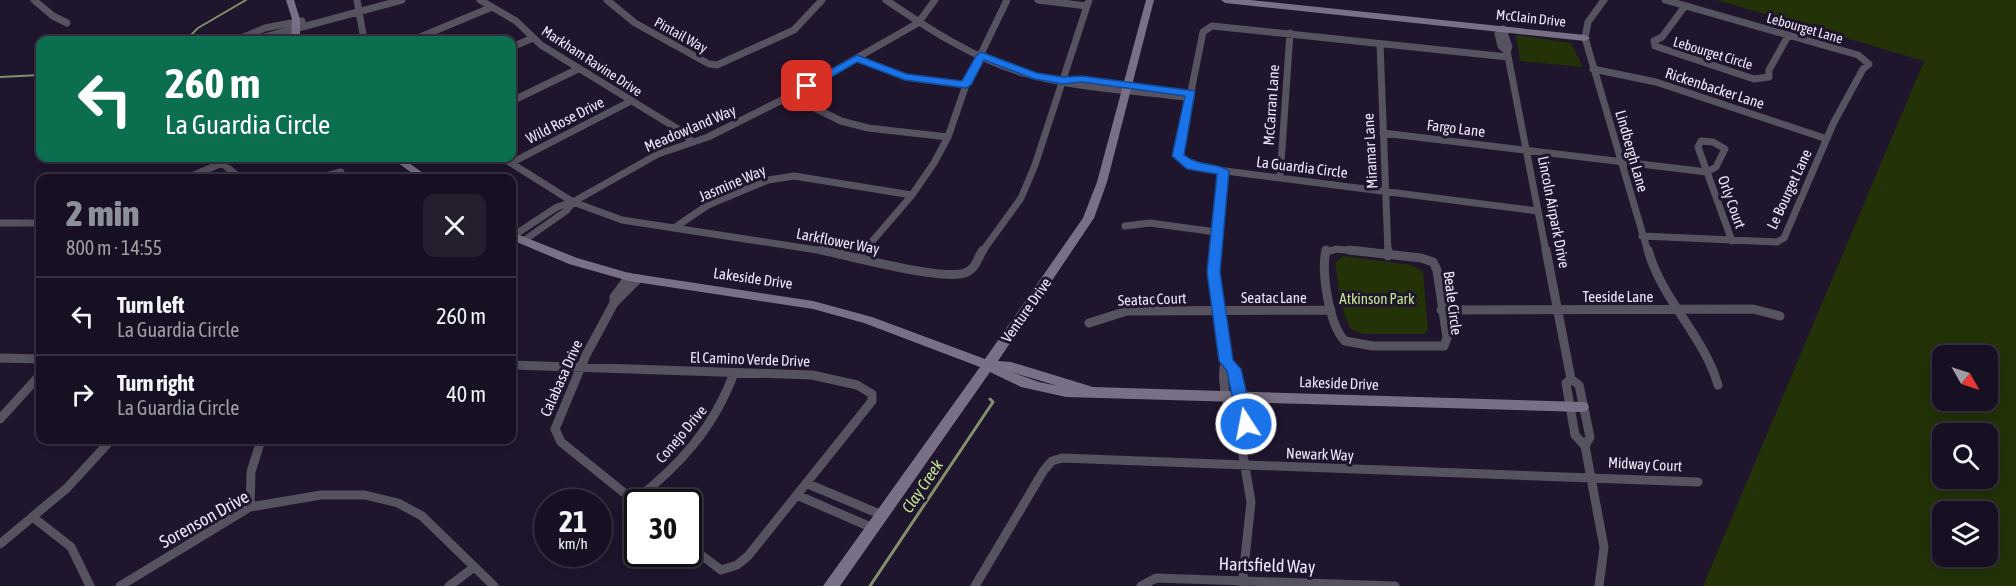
<!DOCTYPE html>
<html lang="en">
<head>
<meta charset="utf-8">
<style>
	:root { --surface:#171022; --page:#241e2f; --text:#f1f3f6; --muted:#9e9da5; --line:#363040; --accent:#8c9099 }
	body { margin:0; font-family:"Asap Condensed",sans-serif; background:var(--page); color:var(--text); height:100vh; display:flex; flex-direction:column; font-size:22px; white-space:nowrap }
	* { box-sizing:border-box; margin:0 }
	p { font-size:20px; color:var(--muted) }
	.icon { flex:none; width:33px; height:33px; fill:none; stroke:currentColor; stroke-width:2; stroke-linecap:round; stroke-linejoin:round }
	.map { position:relative; flex:1; overflow:hidden }
	.side { position:absolute; left:36px; top:174px; width:480px; height:270px; display:flex; flex-direction:column; background:var(--surface); border-radius:12px; box-shadow:0 3px 15px #0003,0 0 0 2px var(--line) }
	.side>* { flex:none }
	.hud { position:absolute; left:36px; top:36px; width:480px; height:126px; border-radius:12px; box-shadow:0 3px 15px #0003,0 0 0 2px var(--line); background:#0b6e4f; color:#fff; overflow:hidden }
	.needle { width:39px; rotate:129deg }
	.fabs { position:absolute; left:1932px; top:345px; display:grid; gap:12px }
	.fabs a { display:grid; place-items:center; width:66px; height:66px; border-radius:12px; background:var(--surface); box-shadow:0 3px 15px #0003,0 0 0 2px var(--line); font-size:30px }
	.speed { position:absolute; left:534px; top:489px; display:flex; gap:12px; font-size:30px; font-weight:700; text-align:center }
	.speed>* { display:grid; place-content:center; width:78px; height:78px; border-radius:50%; background:var(--surface); box-shadow:0 3px 15px #0003,0 0 0 2px var(--line); line-height:1 }
	.speed small { font-size:15px; font-weight:400 }
	.speed .limit { border:3px solid #111; border-radius:9px; background:#fff; color:#111 }
	.pin { position:absolute; display:grid; place-items:center; width:51px; height:51px; color:#fff; margin:-26px; border-radius:12px; box-shadow:0 3px 9px #0006 }
	.me { position:absolute; width:66px; margin:-33px; rotate:349deg; stroke-linejoin:round; filter:drop-shadow(0 0 4px #0008) }
	.turn { display:flex; align-items:center; gap:21px; height:126px; padding:0 30px; font-size:27px }
	.turn .icon { width:78px; height:78px; stroke-width:2.5 }
	.turn b { display:block; font-size:42px; line-height:51px }
	.round { display:grid; place-items:center; flex:none; width:63px; height:63px; border-radius:12px; background:var(--page) }
	.headline { display:flex; align-items:center; justify-content:space-between; height:102px; padding:0 30px }
	h1 { font-size:36px; font-weight:800; line-height:45px; color:var(--accent) }
	ul { padding:0; list-style:none }
	li { display:flex; align-items:center; gap:18px; height:78px; padding:0 30px; border-top:2px solid var(--line) }
	li div { flex:1 }
	li b { display:block; font-size:22px }
	li em { font-style:normal }
	.map>svg:first-child { display:block }
</style>
</head>
<body>
<div class="map">
<svg width="2016" height="586" viewBox="0 0 2016 586">
	<rect width="100%" height="100%" fill="#1f152d"/>
	<!-- green -->
	<path fill="#233207" fill-rule="evenodd" d="M 1717,0 L 2016,0 L 2016,586 L 1703,586 L 1924,61 ZM 1942,356 L 1988,356 L 1988,400 L 1942,400 ZM 1942,434 L 1988,434 L 1988,478 L 1942,478 ZM 1942,512 L 1988,512 L 1988,556 L 1942,556 Z
		M 1516,35 L 1571,43 L 1583,67 L 1520,61 Z
		M 1343,256 L 1411,265 L 1423,271 L 1428,330 L 1425,334 L 1363,334 L 1351,329 C 1339,307 1339,287 1335,263 Z"/>
	<g fill="none" stroke-linecap="round" stroke-linejoin="round">
		<!-- stream-far1 -->
		<path stroke="#82906c" stroke-width="2" d="M 186,40 L 198,28 L 246,0
			M 0,77 L 40,75"/>
		<!-- stream -->
		<path stroke="#82906c" stroke-width="3" d="M 870,586 L 993,402 L 990,399"/>
		<!-- street-far1 -->
		<path stroke="#56525f" stroke-width="7" d="M 34,0 L 53,16 L 67,23
			M 357,0 L 364,40
			M 480,0 L 516,21 L 541,45 L 681,131 L 692,142
			M 607,0 L 635,23 L 709,64 L 717,65 L 794,30 L 822,0
			M 886,0 C 929,29 973,58 1023,73 C 1078,89 1135,90 1191,98
			M 1038,0 L 1087,6
			M 1604,0 L 1588,22 L 1585,38 L 1648,252
			M 1685,6 L 1662,37 L 1654,41 L 1655,46 L 1754,79 L 1769,77 L 1769,70 L 1788,36
			M 1503,29 L 1509,47 L 1507,51 L 1546,252
			M 1503,29 L 1498,34 L 1501,46 L 1507,51
			M 237,40 L 265,28 L 302,21
			M 254,40 L 402,0
			M 413,40 L 492,7
			M 1380,44 L 1388,252
			M 512,47 L 533,38
			M 1508,57 L 1212,26 L 1203,32 L 1178,156 L 1185,164 L 1202,168 L 1537,211
			M 857,58 L 905,77 L 966,85
			M 1593,69 L 1656,82 L 1827,139
			M 790,96 L 841,121 L 868,128 L 948,137
			M 512,101 L 578,69
			M 1383,133 L 1707,172
			M 1701,141 L 1713,142 L 1725,149 L 1716,167 L 1707,172 L 1698,147 Z
			M 216,158 L 240,178
			M 503,158 L 573,202 L 622,220 L 830,252
			M 511,163 L 631,101
			M 1707,172 L 1732,241
			M 187,178 L 234,158
			M 318,178 L 341,172
			M 1280,178 L 1290,33
			M 0,223 L 40,223
			M 1125,226 L 1150,223 L 1216,232
			M 674,228 L 708,205 L 768,180 L 794,176 L 912,195
			M 513,236 L 557,207 L 573,202 L 658,154 L 708,137 L 790,96 L 918,23 L 935,0
			M 1642,236 L 1777,242 L 1784,238 L 1834,122 L 1863,69 L 1869,64 L 1858,55 L 1665,0
			M 523,241 L 566,211 L 573,202
			M 863,252 L 912,195 L 934,163 L 948,137 L 966,85 L 1007,0
			M 982,252 L 1021,198 L 1035,165 L 1089,0
			M 1215,252 L 1223,171
			M 1326,252 L 1337,249 L 1363,252"/>
		<!-- street -->
		<path stroke="#56525f" stroke-width="9" d="M 821,250 C 848,255 947,283 967,272 C 977,267 977,258 983,250
			M 1215,250 L 1213,272 L 1226,361 L 1234,369 L 1246,424 L 1239,432
			M 1326,250 C 1321,272 1329,325 1345,341 L 1373,346 L 1444,346 L 1447,338 L 1437,270 L 1433,262 L 1421,258 L 1349,250
			M 1388,250 L 1388,256
			M 1546,250 L 1571,379 L 1579,385 L 1590,437 L 1585,446
			M 1648,250 C 1662,300 1704,336 1718,385
			M 859,257 L 865,250
			M 629,277 L 614,297 L 614,303 L 586,355 L 555,429 L 561,442 L 638,504
			M 614,303 L 638,279
			M 1441,310 L 1753,309 L 1780,316
			M 1089,323 L 1127,311 L 1331,310
			M 0,358 L 40,359
			M 1226,361 C 1219,376 1229,419 1239,432 L 1251,502 L 1242,586
			M 512,365 L 812,375 L 857,385 L 872,394 L 872,401 L 748,556 L 737,565 L 721,570 L 688,545
			M 1571,379 L 1566,383 L 1575,435 L 1585,446 L 1604,547 L 1599,586
			M 0,419 L 40,375
			M 808,484 L 882,515
			M 799,496 L 873,528
			M 634,501 C 679,466 714,428 734,373
			M 250,507 L 251,472 L 261,440
			M 34,518 L 71,547 L 90,586
			M 0,544 L 67,488 L 111,440
			M 120,586 L 250,507 L 321,495 L 365,495 L 398,503 L 422,516 L 494,586
			M 449,586 L 473,568
			M 975,586 L 1044,470 L 1052,461 L 1062,458 L 1698,482
			M 1141,586 L 1156,578 L 1395,586"/>
		<!-- secondary -->
		<path fill="#787186" fill-rule="evenodd" d="M 286,0 L 294,0 L 300,19 L 300,40 L 291,40 L 292,19 Z
			M 1146,0 L 1154,0 L 1107,182 L 1094,218 L 998,361 L 1011,362 L 1093,387 L 1582,402 L 1587,403 L 1589,407 L 1587,411 L 1582,412 L 1066,397 L 1021,387 L 990,372 L 840,586 L 823,586 L 980,367 L 864,323 L 813,309 L 629,281 L 569,264 L 512,240 L 512,232 L 577,258 L 629,273 L 813,301 L 872,317 L 985,359 L 1083,218 L 1097,182 ZM 1011,372 L 1058,386 L 1039,382 Z
			M 1221,0 L 1250,0 L 1585,35 L 1590,38 L 1585,41 L 1225,3 Z
			M 391,158 L 402,158 L 430,178 L 419,178 Z"/>
	</g>
	<!-- route -->
	<path fill="#1a73e8" stroke="#114b97" stroke-width="1.5" d="M 981,52 L 1037,73 L 1063,77 L 1082,76 L 1195,91 L 1184,155 C 1199,167 1218,162 1229,171 L 1220,272 L 1233,360 L 1241,369 L 1254,424 L 1251,429 L 1241,429 L 1238,424 L 1227,371 L 1219,361 L 1207,272 L 1217,174 L 1187,169 L 1172,156 L 1185,96 L 1082,82 L 1063,84 L 1034,79 L 984,60 L 971,85 L 966,88 L 905,80 L 857,62 L 811,89 L 801,86 L 857,55 L 907,74 L 962,81 L 976,56 Z"/>
	<g text-anchor="middle" dominant-baseline="central" stroke-width="6" stroke-linejoin="round" paint-order="stroke">
		<!-- far-street labels -->
		<g font-size="14" fill="#ece7f8" stroke="#1f152d">
			<text transform="translate(1531 18) rotate(6)">McClain Drive</text>
			<text transform="translate(1805 28) rotate(16)">Lebourget Lane</text>
			<text transform="translate(681 35) rotate(29)">Pintail Way</text>
			<text transform="translate(1713 53) rotate(17)">Lebourget Circle</text>
			<text transform="translate(592 61) rotate(33)">Markham Ravine Drive</text>
		</g>
		<!-- street labels -->
		<g font-size="15" fill="#ece7f8" stroke="#1f152d">
			<text transform="translate(1715 88) rotate(18)">Rickenbacker Lane</text>
			<text transform="translate(1271 105) rotate(-86)">McCarran Lane</text>
			<text transform="translate(565 120) rotate(-27)">Wild Rose Drive</text>
			<text transform="translate(690 128) rotate(-23)">Meadowland Way</text>
			<text transform="translate(1456 128) rotate(7)">Fargo Lane</text>
			<text transform="translate(1370 151) rotate(-93)">Miramar Lane</text>
			<text transform="translate(1632 151) rotate(74)">Lindbergh Lane</text>
			<text transform="translate(1302 167) rotate(7)">La Guardia Circle</text>
			<text transform="translate(732 183) rotate(-23)">Jasmine Way</text>
			<text transform="translate(1789 189) rotate(-65)">Le Bourget Lane</text>
			<text transform="translate(1732 202) rotate(70)">Orly Court</text>
			<text transform="translate(1554 212) rotate(79)">Lincoln Airpark Drive</text>
			<text transform="translate(838 241) rotate(11)">Larkflower Way</text>
			<text transform="translate(753 278) rotate(8)">Lakeside Drive</text>
			<text x="1618" y="296">Teeside Lane</text>
			<text x="1274" y="297">Seatac Lane</text>
			<text transform="translate(1152 299) rotate(-2)">Seatac Court</text>
			<text transform="translate(1453 303) rotate(83)">Beale Circle</text>
			<text transform="translate(1026 310) rotate(-55)">Venture Drive</text>
			<text transform="translate(750 359) rotate(2)">El Camino Verde Drive</text>
			<text transform="translate(561 378) rotate(-66)">Calabasa Drive</text>
			<text transform="translate(1339 383) rotate(2)">Lakeside Drive</text>
			<text transform="translate(681 434) rotate(-50)">Conejo Drive</text>
			<text transform="translate(1320 454) rotate(2)">Newark Way</text>
			<text transform="translate(1645 464) rotate(3)">Midway Court</text>
		</g>
		<!-- park labels -->
		<g font-size="15" fill="#c1e48d" stroke="#1f152d">
			<text x="1377" y="298">Atkinson Park</text>
		</g>
		<!-- water labels -->
		<g font-size="16" font-style="italic" fill="#c4e790" stroke="#1f152d">
			<text transform="translate(922 486) rotate(-56)">Clay Creek</text>
		</g>
		<!-- near-street labels -->
		<g font-size="18" fill="#ece7f8" stroke="#1f152d">
			<text transform="translate(204 519) rotate(-29)">Sorenson Drive</text>
			<text transform="translate(1267 565) rotate(2)">Hartsfield Way</text>
		</g>
	</g>
</svg>
<div class="fabs">
<a><svg class="needle" viewBox="-14 -14 28 28"><path d="M0-13l5 13h-10z" fill="#e53935"/><path d="M0 13l5-13h-10z" fill="#9e9da5"/></svg></a>
<a><svg class="icon" aria-label="search" viewBox="0 0 24 24"><circle cx="10" cy="10" r="6"/><path d="M15 15l6 6"/></svg></a>
<a><svg class="icon" aria-label="layers" viewBox="0 0 24 24"><path d="M12 4l9 5-9 5-9-5zM3 14l9 5 9-5"/></svg></a>
</div>
<div class="speed"><div>21<small>km/h</small></div><div class="limit">30</div></div>
<div class="pin" style="left:807px;top:86px;background:#d93025"><svg class="icon" aria-label="arrive" viewBox="0 0 24 24"><path d="M6 21V4h12l-3 4 3 4H6"/></svg></div>
<svg class="me" style="left:1246px;top:424px" viewBox="-20 -20 40 40"><circle r="17" fill="#1a73e8" stroke="#fff" stroke-width="3"/><path d="M0-11L8 9 0 5-8 9z" fill="#fff"/></svg>
<div class="hud">
<div class="turn"><svg class="icon" aria-label="left" viewBox="0 0 24 24"><path d="M17 20v-9H6M10 6l-5 5 5 5"/></svg><div><b>260 m</b>La Guardia Circle</div></div>
</div>
<section class="side">
<div class="headline"><div><h1>2 min</h1><p>800 m · 14:55</p></div><a class="round"><svg class="icon" aria-label="close" viewBox="0 0 24 24"><path d="M6 6l12 12M18 6L6 18"/></svg></a></div>
<ul>
<li><svg class="icon" aria-label="left" viewBox="0 0 24 24"><path d="M17 20v-9H6M10 6l-5 5 5 5"/></svg><div><b>Turn left</b><p>La Guardia Circle</p></div><em>260 m</em></li>
<li><svg class="icon" aria-label="right" viewBox="0 0 24 24"><path d="M7 20v-9h11M14 6l5 5-5 5"/></svg><div><b>Turn right</b><p>La Guardia Circle</p></div><em>40 m</em></li>
</ul>
</section>
</div>
</body>
</html>
